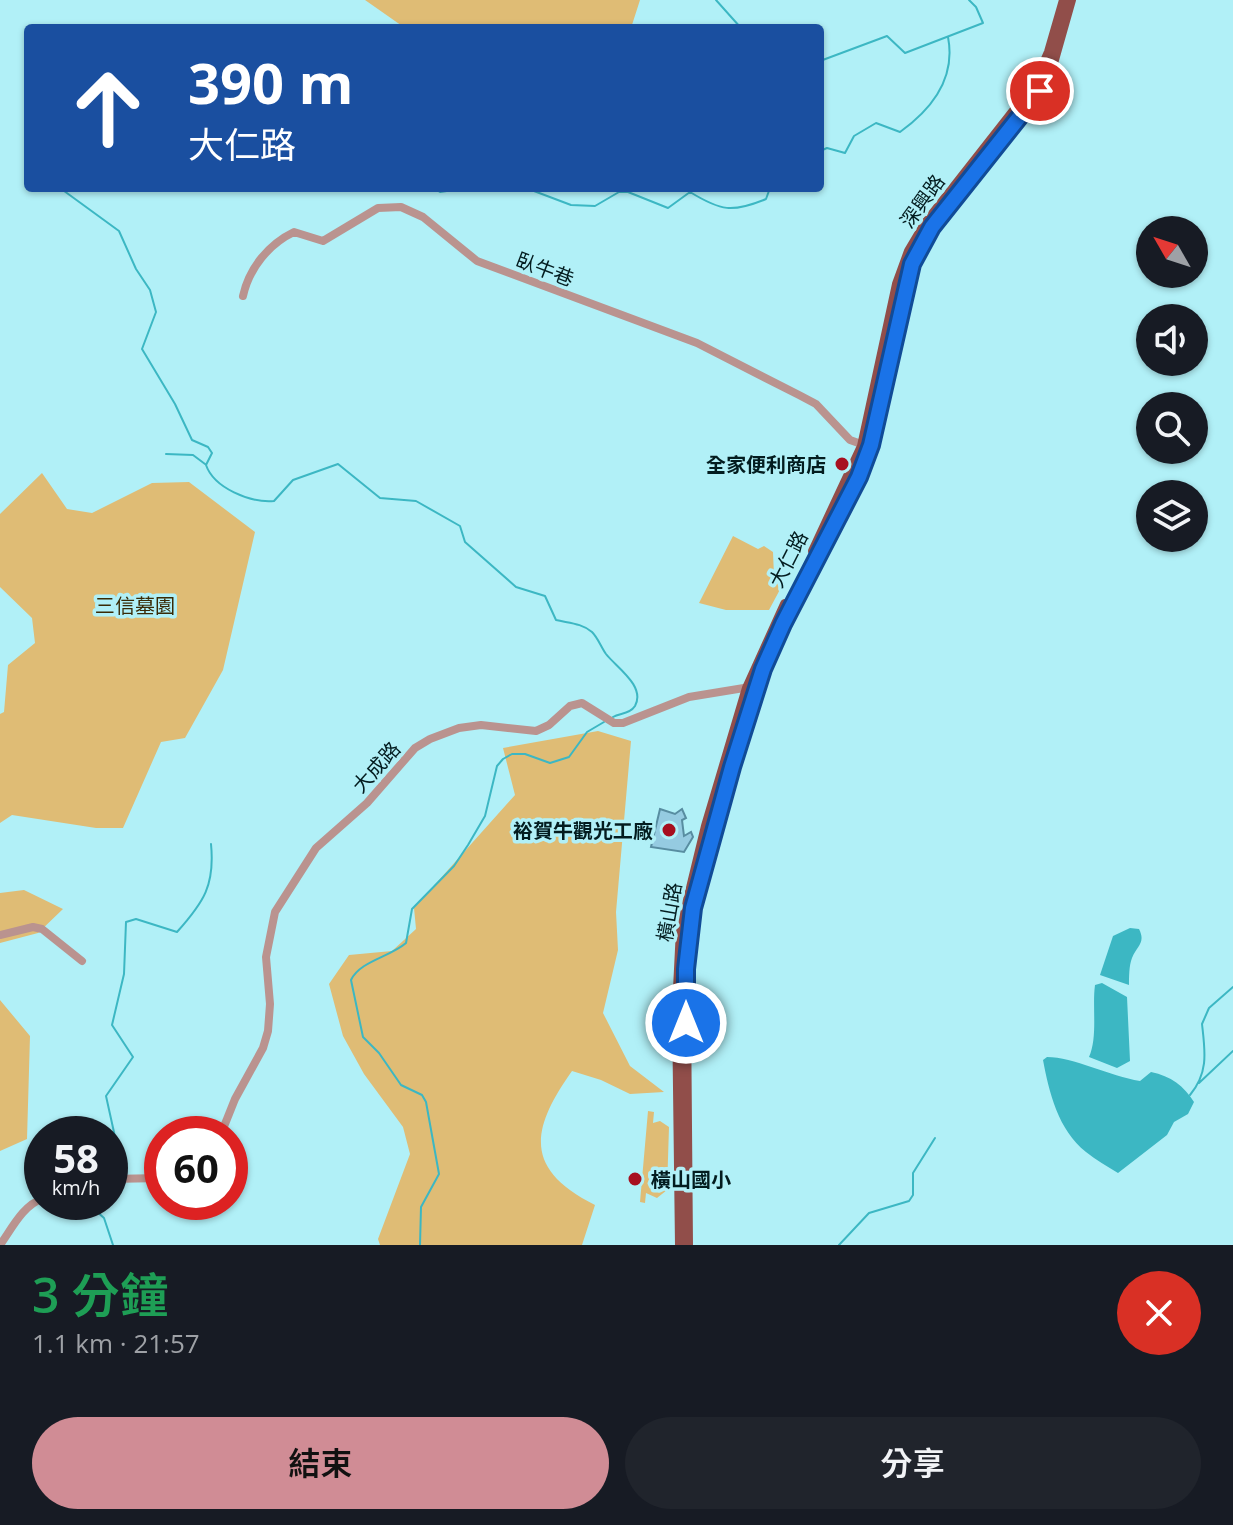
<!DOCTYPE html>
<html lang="zh-TW">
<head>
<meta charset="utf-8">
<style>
	:root { --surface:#171b24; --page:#20242c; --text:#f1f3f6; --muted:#9ea1a6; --accent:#d08c95 }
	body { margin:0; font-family:"Open Sans","Noto Sans TC",sans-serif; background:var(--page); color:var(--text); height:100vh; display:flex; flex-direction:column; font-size:30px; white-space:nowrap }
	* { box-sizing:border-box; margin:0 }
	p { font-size:26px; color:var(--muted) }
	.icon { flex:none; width:44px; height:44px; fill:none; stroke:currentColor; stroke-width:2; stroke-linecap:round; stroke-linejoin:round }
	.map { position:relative; height:1245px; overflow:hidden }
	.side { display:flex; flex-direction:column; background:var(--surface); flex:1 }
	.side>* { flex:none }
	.top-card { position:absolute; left:24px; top:24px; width:800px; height:168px; border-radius:8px; box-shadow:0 2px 6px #0004; background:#1a4fa0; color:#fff; overflow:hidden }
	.needle { width:52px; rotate:309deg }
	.controls { position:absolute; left:1136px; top:216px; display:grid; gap:16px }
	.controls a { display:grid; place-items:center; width:72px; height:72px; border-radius:50%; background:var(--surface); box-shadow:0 2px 6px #0004; font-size:40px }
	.speed { position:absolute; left:24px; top:1116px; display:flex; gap:16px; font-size:40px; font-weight:700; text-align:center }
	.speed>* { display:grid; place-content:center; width:104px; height:104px; border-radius:50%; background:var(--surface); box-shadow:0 2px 6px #0004; line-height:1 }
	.speed small { font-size:20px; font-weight:400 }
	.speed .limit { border:12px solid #d22; background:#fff; color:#111 }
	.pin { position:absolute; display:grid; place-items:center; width:68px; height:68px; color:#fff; margin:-34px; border:4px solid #fff; border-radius:50%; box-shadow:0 2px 8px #0007 }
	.me { position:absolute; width:88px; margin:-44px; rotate:0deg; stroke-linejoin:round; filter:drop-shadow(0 0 6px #0008) }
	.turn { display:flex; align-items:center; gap:28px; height:168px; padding:0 32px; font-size:36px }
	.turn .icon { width:104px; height:104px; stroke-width:2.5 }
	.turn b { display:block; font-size:56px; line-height:68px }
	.round { display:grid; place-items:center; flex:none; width:84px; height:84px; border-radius:42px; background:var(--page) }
	.summary { display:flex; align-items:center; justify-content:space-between; height:136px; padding:0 32px }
	h1 { font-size:48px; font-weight:600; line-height:60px; color:#1e9e55 }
	.cta { display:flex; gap:16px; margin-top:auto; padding:16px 32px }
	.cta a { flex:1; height:92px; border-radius:48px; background:var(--accent); color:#111; font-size:32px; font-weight:600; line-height:92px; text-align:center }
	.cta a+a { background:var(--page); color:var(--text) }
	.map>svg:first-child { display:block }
</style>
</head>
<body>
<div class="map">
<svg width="1233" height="1245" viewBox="0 0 1233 1245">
	<rect width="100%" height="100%" fill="#b1f0f7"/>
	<!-- green -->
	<path fill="#dfbc75" d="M 365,0 L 640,0 L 631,28 L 405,28 Z
		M 42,473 L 67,509 L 92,513 L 152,483 L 189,482 L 255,532 L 223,670 L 185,738 L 161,742 L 123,828 L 96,828 L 12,815 L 0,823 L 0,714 L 4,712 L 8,665 L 35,643 L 32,618 L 0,587 L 0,514 Z
		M 733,536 L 758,549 L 764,546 L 773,552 L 774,576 L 784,582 L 769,610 L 726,610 L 699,603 Z
		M 598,731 L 631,741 L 616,912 L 618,950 L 603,1013 L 630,1066 L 664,1092 L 630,1094 L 601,1080 L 572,1071 C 531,1129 523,1169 595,1205 L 582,1245 L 380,1245 L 378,1239 L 410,1154 L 403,1127 L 364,1074 L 343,1036 L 329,984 L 349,955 L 392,951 L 416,929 L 414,908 L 515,795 L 503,748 Z
		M 24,890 L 63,909 L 38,933 L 0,943 L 0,893 Z
		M 0,1000 L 30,1036 L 27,1139 L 0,1151 Z
		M 648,1111 L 654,1112 L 653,1123 L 660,1121 L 669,1127 L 667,1190 L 657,1198 L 646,1193 L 645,1203 L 640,1202 Z"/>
	<!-- water -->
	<path fill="#3cb7c3" d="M 1130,928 L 1139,929 C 1146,943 1137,946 1132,958 C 1129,965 1129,978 1129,985 L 1100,975 L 1113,936 Z
		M 1102,983 L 1127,997 L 1130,1061 L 1117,1068 L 1089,1057 C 1098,1037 1092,1007 1095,985 Z
		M 1047,1057 C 1073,1057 1110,1076 1140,1081 L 1151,1072 C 1171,1076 1184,1086 1194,1102 L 1188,1114 L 1174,1122 L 1167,1135 L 1118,1173 C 1107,1166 1096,1160 1086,1152 C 1058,1130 1049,1092 1043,1060 Z"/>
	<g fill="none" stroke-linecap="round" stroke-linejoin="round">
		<!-- stream -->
		<path stroke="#3cb7c3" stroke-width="2" d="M 716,0 L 741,28
			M 820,61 L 887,36 L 905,53 L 983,23 L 976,7 L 969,0
			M 820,151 L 827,148 L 845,153 L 854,136 L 876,123 L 900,132 C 932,109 956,78 948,37
			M 60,188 L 119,231 L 136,269 L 150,290 L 156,312 L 142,349 L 175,404 L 192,440 L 208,447 L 212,453 L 206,465 C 214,488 250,503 274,501 L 293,480 L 338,464 L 380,498 L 416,501 L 460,526 L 465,542 L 516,587 L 545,596 L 556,620 C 568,623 582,623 592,632 C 598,638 601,647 606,654 C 616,667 646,686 635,706 C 630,714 620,713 613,717
			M 433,188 L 440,192 L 467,188
			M 526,188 L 571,205 L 595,206 L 619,192 L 628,192 L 668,208 L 690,192 C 721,211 732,213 766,199 L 770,188
			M 166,454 L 193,455 L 205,464
			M 1199,1083 L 1233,1051
			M 1190,1095 C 1209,1072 1205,1051 1202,1024 L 1209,1008 L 1233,987
			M 110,1167 L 121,1164 L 106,1096 L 133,1057 L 112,1025 L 124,974 L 126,922 L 136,919 L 177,932 C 204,902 215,885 211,844
			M 86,1202 L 104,1218 L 113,1245
			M 420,1245 L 421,1207 L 439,1174 L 426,1102 L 422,1095 L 401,1085 L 379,1053 L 363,1037 L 351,980 C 360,961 390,957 406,943 L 412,909 L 454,866 L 468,845 L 485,816 L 497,766 L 503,759 L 512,754 L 525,754 L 550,763 L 569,757 L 587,732 L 604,722
			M 839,1245 L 869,1213 L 909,1201 L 913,1195 L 913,1173 L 935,1138"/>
	</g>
	<!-- building -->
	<path fill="#95cbe1" stroke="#588da1" stroke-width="2" d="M 660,809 L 675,814 L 682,809 L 686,818 L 682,820 L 684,836 L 691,832 L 693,837 L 684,852 L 651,847 Z"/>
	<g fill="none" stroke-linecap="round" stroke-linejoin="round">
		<!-- minor -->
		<path stroke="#ba938f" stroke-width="8" d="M 243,296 C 249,268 269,244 294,232 L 323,241 L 378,208 L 401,207 L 423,217 L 477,261 L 697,343 L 799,395 L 816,404 L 850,440 L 867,446
			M 0,935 L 33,927 L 42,929 L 82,961
			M 221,1134 L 235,1099 L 263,1048 L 268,1031 L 270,1004 L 266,957 L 275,912 L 316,848 L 367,803 L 415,748 L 430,739 L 459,728 L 481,725 L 536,731 L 549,725 L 570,706 L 582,703 L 614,723 L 623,723 L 689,697 L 750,687
			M 110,1179 L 162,1178
			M 0,1245 C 11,1230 23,1205 42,1199"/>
		<!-- major -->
		<path stroke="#914e4a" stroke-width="10" d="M 813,551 L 862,446 L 897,284 L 909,251 L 925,224 L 1035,84 L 1049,52 L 1064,0
			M 680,1245 L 677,1009 L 681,929 L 706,826 L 747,688 L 785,604
			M 688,1245 L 686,1008 L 690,927 L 732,767 L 763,669 L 783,624 L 859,477 L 871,445 L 905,285 L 920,247 L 942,214 L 1040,91 L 1052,67 L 1071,0"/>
	</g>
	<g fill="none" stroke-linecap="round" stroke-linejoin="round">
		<defs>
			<path id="route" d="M 686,1023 L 686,969 L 693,908 L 732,767 L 763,669 L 783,624 L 859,477 L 871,445 L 912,264 L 932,227 L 1040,91"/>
		</defs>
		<!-- route casing -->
		<use href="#route" stroke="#114b97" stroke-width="20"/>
		<!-- route -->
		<use href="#route" stroke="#1a73e8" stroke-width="14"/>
	</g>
	<!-- markers -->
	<g fill="#a70f1f" stroke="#b1f0f7" stroke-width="3">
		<circle cx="842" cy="464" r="8"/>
		<circle cx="669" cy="830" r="8"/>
		<circle cx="635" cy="1179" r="8"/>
	</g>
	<g text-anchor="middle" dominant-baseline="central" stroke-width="7" stroke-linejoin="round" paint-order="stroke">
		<!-- street labels -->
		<g font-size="20" fill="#031c1f" stroke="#b1f0f7">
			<text transform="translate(922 201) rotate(-54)">深興路</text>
			<text transform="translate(545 269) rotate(21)">臥牛巷</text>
			<text transform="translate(788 559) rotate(-63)">大仁路</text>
			<text transform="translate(376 767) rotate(-48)">大成路</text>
			<text transform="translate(669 912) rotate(-80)">橫山路</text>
		</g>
		<!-- poi labels -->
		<g font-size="20" font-weight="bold" fill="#031c1f" stroke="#b1f0f7" text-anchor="end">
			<text x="826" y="464">全家便利商店</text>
			<text x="653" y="830">裕賀牛觀光工廠</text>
			<text x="651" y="1179" text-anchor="start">橫山國小</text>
		</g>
		<!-- park labels -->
		<g font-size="20" fill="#392a06" stroke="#b1f0f7">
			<text x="135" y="605">三信墓園</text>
		</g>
	</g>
</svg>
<div class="controls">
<a><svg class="needle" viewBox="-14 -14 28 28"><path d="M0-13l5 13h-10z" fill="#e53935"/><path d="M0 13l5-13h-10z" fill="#9ea1a6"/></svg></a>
<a><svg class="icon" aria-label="sound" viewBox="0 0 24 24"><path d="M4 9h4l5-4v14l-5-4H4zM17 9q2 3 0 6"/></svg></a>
<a><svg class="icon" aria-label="search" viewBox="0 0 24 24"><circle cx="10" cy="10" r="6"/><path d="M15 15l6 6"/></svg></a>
<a><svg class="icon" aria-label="layers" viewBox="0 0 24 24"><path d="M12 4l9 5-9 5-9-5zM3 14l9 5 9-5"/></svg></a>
</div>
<div class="speed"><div>58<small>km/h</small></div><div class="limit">60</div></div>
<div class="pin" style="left:1040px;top:91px;background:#d93025"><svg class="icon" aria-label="arrive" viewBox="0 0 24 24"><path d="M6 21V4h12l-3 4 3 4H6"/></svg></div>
<svg class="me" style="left:686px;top:1023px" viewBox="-20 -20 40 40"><circle r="17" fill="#1a73e8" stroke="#fff" stroke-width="3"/><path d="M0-11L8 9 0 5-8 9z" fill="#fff"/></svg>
<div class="top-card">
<div class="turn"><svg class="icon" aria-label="ahead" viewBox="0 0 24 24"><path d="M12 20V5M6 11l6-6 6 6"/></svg><div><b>390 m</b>大仁路</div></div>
</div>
</div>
<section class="side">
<div class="summary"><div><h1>3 分鐘</h1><p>1.1 km · 21:57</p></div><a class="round" style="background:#d93025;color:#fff"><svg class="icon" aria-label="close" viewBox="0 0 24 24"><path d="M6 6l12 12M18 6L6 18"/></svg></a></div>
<div class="cta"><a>結束</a><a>分享</a></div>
</section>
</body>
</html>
